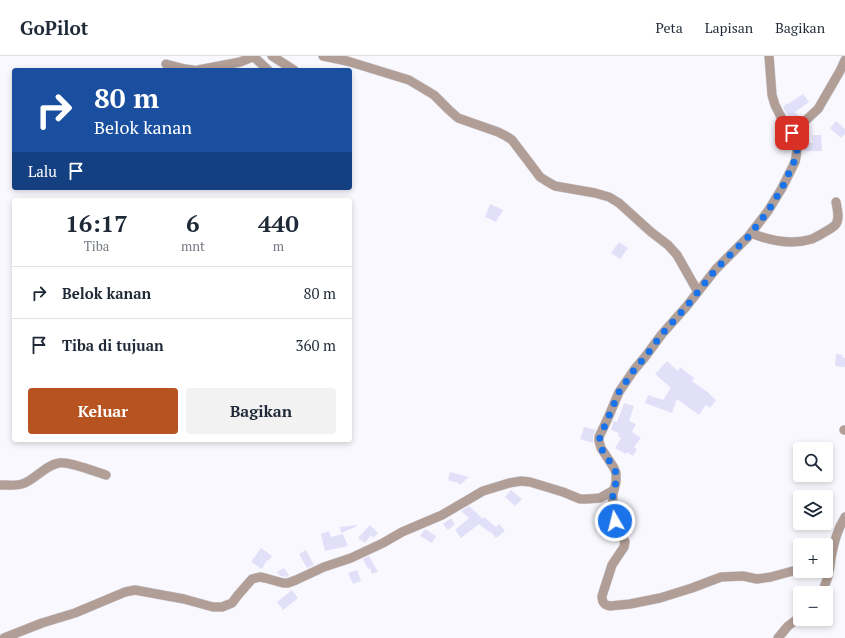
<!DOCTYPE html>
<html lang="id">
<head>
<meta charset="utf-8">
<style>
	:root { --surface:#fff; --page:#f2f2f3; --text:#1f2937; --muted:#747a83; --line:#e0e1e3; --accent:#b75321 }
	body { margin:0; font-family:"PT Serif",serif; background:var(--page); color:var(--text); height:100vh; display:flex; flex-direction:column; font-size:15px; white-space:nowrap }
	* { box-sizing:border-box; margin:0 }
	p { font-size:13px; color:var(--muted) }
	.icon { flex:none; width:22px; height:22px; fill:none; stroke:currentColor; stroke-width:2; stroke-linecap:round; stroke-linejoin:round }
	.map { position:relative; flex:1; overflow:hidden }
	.drawer { position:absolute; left:12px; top:142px; width:340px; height:244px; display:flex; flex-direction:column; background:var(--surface); border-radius:4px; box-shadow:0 2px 6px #0003 }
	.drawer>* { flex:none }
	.guide { position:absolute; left:12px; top:12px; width:340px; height:122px; border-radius:4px; box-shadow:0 2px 6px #0003; background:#1a4fa0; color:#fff; overflow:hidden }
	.controls { position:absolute; left:793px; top:386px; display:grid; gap:8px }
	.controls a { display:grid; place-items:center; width:40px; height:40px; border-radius:4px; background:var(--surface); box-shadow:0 2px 6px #0003; font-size:20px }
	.pin { position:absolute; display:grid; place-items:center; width:34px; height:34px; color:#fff; margin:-17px; border-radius:8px; box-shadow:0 2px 6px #0006 }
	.me { position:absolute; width:44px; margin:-22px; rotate:352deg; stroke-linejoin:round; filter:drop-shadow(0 0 3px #0008) }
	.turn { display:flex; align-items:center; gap:14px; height:84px; padding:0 16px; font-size:18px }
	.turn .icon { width:52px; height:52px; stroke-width:2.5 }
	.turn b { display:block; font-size:28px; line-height:34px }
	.then { display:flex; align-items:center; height:38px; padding:0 16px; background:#0003; gap:8px; font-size:15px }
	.eta { display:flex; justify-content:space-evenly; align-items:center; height:68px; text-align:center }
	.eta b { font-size:24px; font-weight:700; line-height:28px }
	.action { display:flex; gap:8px; margin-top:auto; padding:8px 16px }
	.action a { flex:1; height:46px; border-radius:4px; background:var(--accent); color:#fff; font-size:16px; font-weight:700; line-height:46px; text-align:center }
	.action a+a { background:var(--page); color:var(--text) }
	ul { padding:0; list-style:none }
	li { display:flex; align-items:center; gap:12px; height:52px; padding:0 16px; border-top:1px solid var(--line) }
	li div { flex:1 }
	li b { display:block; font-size:15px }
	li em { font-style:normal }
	header { display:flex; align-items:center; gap:24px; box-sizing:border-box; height:56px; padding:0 20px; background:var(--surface); border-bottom:1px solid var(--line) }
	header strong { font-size:19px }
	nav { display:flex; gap:22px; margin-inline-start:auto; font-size:14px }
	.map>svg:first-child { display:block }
</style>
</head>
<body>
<header>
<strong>GoPilot</strong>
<nav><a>Peta</a><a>Lapisan</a><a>Bagikan</a></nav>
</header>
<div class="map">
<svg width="845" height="582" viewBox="0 0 845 582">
	<rect width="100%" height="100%" fill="#f9f8fe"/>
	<!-- building -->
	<path fill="#e2e0f9" d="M 803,38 L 809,46 L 795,56 L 800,61 L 794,67 L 790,63 L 783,51 L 787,47 L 788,48 Z
		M 836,65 L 845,73 L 845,78 L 841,82 L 830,72 Z
		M 812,79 L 821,79 L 822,95 L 805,95 L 805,87 L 813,87 Z
		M 490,148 L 503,154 L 500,160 L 499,160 L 496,166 L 485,161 Z
		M 619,186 L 628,192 L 620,203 L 611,197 Z
		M 836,298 L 843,299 L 842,301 L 845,302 L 845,311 L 835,310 Z
		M 667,305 L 678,315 L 680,311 L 694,322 L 692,325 L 709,337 L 709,338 L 716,344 L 710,352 L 706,349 L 699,359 L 677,343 L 672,357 L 645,347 L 648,339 L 663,344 L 671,332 L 655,318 Z
		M 624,347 L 634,350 L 629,365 L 636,368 L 632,376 L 641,382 L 634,391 L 637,393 L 633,400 L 627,396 L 626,398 L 615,392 L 621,382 L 618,380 L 619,377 L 611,374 L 614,365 L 617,366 Z
		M 584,371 L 596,374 L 593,381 L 593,387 L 580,383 Z
		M 450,416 L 469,421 L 460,429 L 458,427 L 448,424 Z
		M 511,434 L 522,443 L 515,450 L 505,441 Z
		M 469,450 L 483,463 L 484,461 L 496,471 L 499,468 L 505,475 L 496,482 L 490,475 L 489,476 L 479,468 L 461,482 L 455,474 L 469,462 L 461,455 Z
		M 451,462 L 455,468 L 448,474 L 443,468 Z
		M 357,469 L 357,470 L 341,477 L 340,471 Z
		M 370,469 L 378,477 L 373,482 L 371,479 L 365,487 L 358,482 Z
		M 425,473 L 436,480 L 432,487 L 420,480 Z
		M 329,475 L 331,481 L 343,478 L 348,490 L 325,495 L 321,478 Z
		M 261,492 L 272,500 L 268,505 L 267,504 L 262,513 L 251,506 Z
		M 306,494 L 314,509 L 307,512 L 299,498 Z
		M 369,500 L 378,516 L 372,518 L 370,512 L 368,513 L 363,503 Z
		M 284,512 L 289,519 L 287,521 L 280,520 L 277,516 Z
		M 357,514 L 361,525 L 353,528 L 348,517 Z
		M 292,534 L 298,542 L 283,554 L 277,546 Z"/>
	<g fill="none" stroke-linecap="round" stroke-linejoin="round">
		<defs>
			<path id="minor" d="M 253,0 L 268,14
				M 272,0 L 294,14
				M 323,0 L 347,5 L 409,24 L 434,39 L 449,54 L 458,62 L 498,76 L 506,80 L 512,84 L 528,105 L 540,121 L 548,126 L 555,130 L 595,137 L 609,141 L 619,147 L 651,176 L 668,189 L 677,199 L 698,236
				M 769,0 L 772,39 L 775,49 L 780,59 L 795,83 L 797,94 L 796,101 L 795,106 L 782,132 L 768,155 L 748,181 L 716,213 L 686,251 L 662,278 L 645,301 L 634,314 L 619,336 L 608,362 L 599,381 L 599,385 L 601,392 L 614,412 L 616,417 L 616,426 L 613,438 L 612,456 L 615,465 L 625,486 L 624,491 L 612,509 L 602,540 C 602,546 604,549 610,550 L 630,548 L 660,542 L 692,532 L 721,521 L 743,520 L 757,523 L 771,521 L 800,513
				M 166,8 L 185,13 L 193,14
				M 198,14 L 240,6 L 255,0
				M 792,77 L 818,53 L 840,15 L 845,4
				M 751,177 C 770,185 792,189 812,183 C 816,181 820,179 823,177 C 828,174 833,172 836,168 C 840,162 837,152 836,146
				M 844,374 L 845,374
				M 0,429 C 7,429 15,430 22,428 C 34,425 45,409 59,407 C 68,405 96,416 106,419
				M 831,502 C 834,487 837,474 845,461
				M 822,537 C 827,524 830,516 831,502 L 826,504
				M 4,582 L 42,567 L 75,557 L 125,536 L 135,534 L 184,543 L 213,551 L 222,551 L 232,547 L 238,539 L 252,523 L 260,521 L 265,522 L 283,527 L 288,527 L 296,524 L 324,511 L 351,502 L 383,487 L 402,476 L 442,459 L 483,435 L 509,427 L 521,425 L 530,426 L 563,436 L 580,443 L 587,443 L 600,442 L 614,434
				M 778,582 L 788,570 L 800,561"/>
		</defs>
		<!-- minor casing -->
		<use href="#minor" stroke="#d6d4db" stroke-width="10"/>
		<!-- minor -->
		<use href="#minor" stroke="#b19e96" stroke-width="9"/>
	</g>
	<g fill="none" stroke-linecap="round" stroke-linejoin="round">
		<!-- route -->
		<path stroke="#1a73e8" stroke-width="7" stroke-dasharray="0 12.6" d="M 615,465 L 612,456 L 612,448 L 613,438 L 616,426 L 616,417 L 614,412 L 601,392 L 599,385 L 600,381 L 608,362 L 619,336 L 634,314 L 645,301 L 662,278 L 686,251 L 716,213 L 748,181 L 768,155 L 782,132 L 794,106 L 797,94 L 795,83 L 792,77"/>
	</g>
</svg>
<div class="controls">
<a><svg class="icon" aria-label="search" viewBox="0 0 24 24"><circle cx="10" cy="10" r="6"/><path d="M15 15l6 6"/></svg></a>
<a><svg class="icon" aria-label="layers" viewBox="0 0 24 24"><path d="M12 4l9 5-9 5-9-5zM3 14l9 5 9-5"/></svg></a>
<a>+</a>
<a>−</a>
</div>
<div class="pin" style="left:792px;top:77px;background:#d93025"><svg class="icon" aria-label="arrive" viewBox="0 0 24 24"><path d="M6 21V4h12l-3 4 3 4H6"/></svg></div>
<svg class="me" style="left:615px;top:465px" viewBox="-20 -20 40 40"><circle r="17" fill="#1a73e8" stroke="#fff" stroke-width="3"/><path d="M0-11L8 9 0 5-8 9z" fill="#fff"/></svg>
<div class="guide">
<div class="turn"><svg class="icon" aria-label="right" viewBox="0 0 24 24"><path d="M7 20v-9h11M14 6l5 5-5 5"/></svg><div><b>80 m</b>Belok kanan</div></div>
<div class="then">Lalu<svg class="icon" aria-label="arrive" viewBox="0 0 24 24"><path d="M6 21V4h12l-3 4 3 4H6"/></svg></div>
</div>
<section class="drawer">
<div class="eta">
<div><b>16:17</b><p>Tiba</p></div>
<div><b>6</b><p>mnt</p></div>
<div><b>440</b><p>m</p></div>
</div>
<ul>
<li><svg class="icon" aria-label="right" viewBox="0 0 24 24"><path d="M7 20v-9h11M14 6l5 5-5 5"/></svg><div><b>Belok kanan</b></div><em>80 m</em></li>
<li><svg class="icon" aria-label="arrive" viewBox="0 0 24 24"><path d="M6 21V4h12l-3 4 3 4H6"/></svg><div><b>Tiba di tujuan</b></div><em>360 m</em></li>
</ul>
<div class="action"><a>Keluar</a><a>Bagikan</a></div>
</section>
</div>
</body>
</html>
